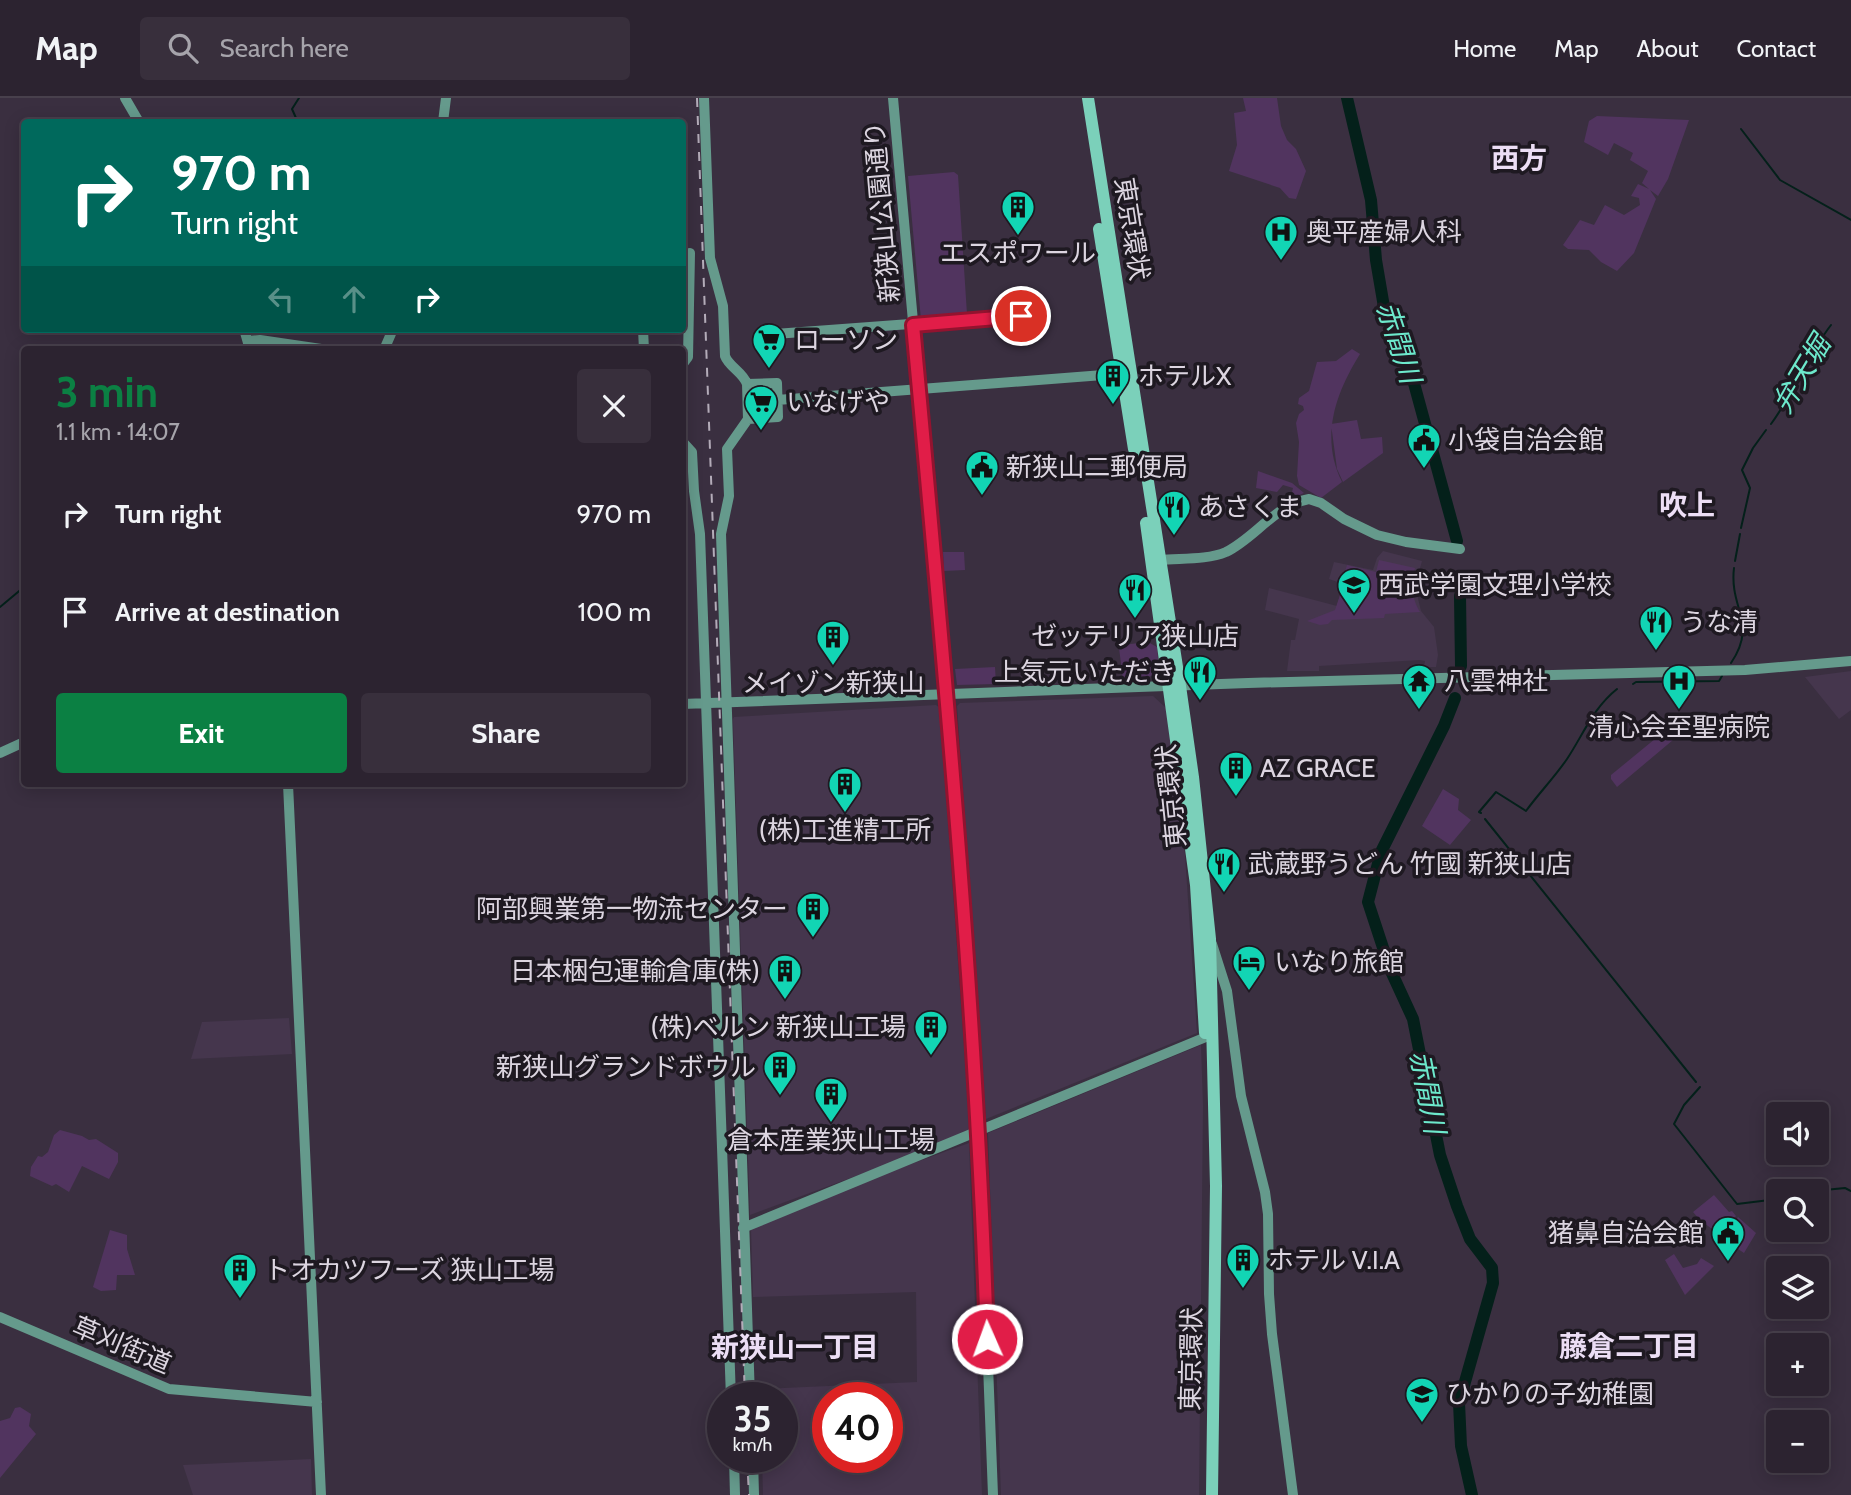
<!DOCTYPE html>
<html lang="en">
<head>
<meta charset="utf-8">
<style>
	:root { --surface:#2c2330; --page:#382f3c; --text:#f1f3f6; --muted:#a6a4ab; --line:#48404c; --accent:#0b8043 }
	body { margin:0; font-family:Cabin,"Noto Sans JP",sans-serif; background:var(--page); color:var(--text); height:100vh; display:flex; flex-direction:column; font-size:26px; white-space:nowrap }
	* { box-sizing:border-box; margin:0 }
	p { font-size:23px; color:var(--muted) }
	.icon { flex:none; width:38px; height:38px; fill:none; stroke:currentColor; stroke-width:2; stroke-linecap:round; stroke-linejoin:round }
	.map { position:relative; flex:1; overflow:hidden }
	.side { position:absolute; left:21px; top:248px; width:665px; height:441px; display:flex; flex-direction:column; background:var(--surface); border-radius:7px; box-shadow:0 4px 18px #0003,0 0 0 2px var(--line) }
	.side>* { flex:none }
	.top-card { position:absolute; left:21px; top:21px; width:665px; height:214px; border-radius:7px; box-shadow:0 4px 18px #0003,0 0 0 2px var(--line); background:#00695c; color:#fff; overflow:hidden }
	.tools { position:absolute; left:1766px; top:1004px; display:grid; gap:14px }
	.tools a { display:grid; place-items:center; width:63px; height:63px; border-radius:7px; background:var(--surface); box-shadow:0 4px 18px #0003,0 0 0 2px var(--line); font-size:35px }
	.speed { position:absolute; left:707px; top:1284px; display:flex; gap:14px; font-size:35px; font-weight:700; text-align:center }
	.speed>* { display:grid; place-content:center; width:91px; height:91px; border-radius:50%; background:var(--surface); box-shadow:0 4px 18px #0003,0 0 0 2px var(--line); line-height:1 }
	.speed small { font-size:18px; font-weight:400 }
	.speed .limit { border:10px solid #d22; background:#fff; color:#111 }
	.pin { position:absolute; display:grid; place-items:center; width:60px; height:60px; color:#fff; margin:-30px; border:4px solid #fff; border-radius:50%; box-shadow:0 2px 7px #0007 }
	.me { position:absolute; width:77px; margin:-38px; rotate:358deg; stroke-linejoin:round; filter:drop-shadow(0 0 5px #0008) }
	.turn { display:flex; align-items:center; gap:24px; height:147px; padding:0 35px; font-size:32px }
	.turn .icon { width:91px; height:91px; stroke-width:2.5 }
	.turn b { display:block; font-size:49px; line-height:60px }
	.lanes { display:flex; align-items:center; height:66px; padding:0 35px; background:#0003; justify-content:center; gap:35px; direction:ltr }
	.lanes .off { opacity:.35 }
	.round { display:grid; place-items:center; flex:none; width:74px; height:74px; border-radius:7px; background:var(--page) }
	.overview { display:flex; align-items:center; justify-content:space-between; height:119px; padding:0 35px }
	h1 { font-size:42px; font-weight:800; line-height:52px; color:var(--accent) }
	.button { display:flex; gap:14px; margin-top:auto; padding:14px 35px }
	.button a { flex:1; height:80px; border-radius:7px; background:var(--accent); color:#fff; font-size:28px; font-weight:800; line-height:80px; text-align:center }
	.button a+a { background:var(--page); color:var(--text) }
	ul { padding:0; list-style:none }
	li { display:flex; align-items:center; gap:21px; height:98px; padding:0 35px }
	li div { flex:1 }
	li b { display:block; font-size:26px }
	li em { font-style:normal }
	header { display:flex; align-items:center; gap:42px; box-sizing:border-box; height:98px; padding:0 35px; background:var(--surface); border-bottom:2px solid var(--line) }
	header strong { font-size:33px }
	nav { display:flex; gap:38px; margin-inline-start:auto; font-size:24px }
	.search { width:490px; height:63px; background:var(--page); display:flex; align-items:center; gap:18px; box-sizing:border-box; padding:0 24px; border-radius:7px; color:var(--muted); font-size:26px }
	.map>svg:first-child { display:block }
</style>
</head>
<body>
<header>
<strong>Map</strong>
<div class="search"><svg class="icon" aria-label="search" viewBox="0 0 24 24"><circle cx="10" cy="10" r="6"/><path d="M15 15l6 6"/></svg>Search here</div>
<nav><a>Home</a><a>Map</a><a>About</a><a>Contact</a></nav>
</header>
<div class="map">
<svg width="1851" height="1397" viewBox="0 0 1851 1397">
	<rect width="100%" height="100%" fill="#3a2f40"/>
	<!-- built -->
	<path fill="#45364d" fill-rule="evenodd" d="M 1383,453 L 1422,463 L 1415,488 L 1421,513 L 1434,529 L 1438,557 L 1436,569 L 1424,569 L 1425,563 L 1420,562 L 1319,568 L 1319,573 L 1287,573 L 1291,542 L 1295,542 L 1299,521 L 1265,512 L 1269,490 L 1337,508 L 1343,486 L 1329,481 L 1334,464 L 1373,472 L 1377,460 Z
		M 1851,573 L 1851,612 L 1839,621 L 1805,579 Z
		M 1153,598 L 1166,610 L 1172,651 L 1185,757 L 1197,935 L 986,1021 L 957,608 L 960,605 Z
		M 936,607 L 940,610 L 970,1032 L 875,1071 L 750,1117 L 733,621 L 734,619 Z
		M 289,920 L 292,956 L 191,961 L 202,924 Z
		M 1201,947 L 1203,1008 L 1199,1397 L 1001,1397 L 988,1035 Z
		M 969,1045 L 982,1397 L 763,1397 L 762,1360 L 782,1360 L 782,1300 L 760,1300 L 760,1291 L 917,1284 L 916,1194 L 753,1199 L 751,1131 L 889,1074 ZM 828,1300 L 887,1300 L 887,1360 L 828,1360 Z
		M 311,1361 L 312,1397 L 193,1397 L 183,1367 Z"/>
	<!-- green -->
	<path fill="#51345f" d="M 1243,0 L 1277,0 L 1281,28 L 1287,42 L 1296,51 L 1306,73 L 1296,101 L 1289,100 L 1280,90 L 1229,73 L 1237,47 L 1234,15 L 1246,13 Z
		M 1597,18 L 1689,22 L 1668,81 L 1658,98 L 1650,92 L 1656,101 L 1634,155 L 1617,173 L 1601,164 L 1589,152 L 1568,151 L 1563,147 L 1580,122 L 1594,127 L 1605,107 L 1624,117 L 1640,107 L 1639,100 L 1631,98 L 1638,86 L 1649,91 L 1642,85 L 1648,73 L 1630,62 L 1633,55 L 1614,45 L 1608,57 L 1584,44 L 1589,23 Z
		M 954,74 L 958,77 L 967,216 L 921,222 L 908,78 Z
		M 1352,251 L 1360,256 C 1335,296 1320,340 1342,384 L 1321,400 L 1299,387 L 1297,378 L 1299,344 L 1296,325 L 1299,316 L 1304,312 L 1303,308 L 1298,306 L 1299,300 L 1309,293 L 1317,264 L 1336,263 Z
		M 1357,322 L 1361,341 L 1382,339 L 1383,355 L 1343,384 L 1337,371 L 1331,326 Z
		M 1258,373 L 1292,385 L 1304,395 L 1297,398 L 1292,394 L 1293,390 L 1283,387 L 1277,394 L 1256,390 Z
		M 943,454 L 964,454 L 965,472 L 944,473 Z
		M 1379,462 L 1415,470 C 1412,486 1411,500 1420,514 L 1385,516 L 1384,520 L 1332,522 L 1328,526 L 1320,527 L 1307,523 L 1335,512 L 1344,485 L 1342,484 L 1347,467 L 1376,474 Z
		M 1148,544 L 1157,549 L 1159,571 L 1154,578 L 1123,581 L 1119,550 L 1122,547 Z
		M 995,569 L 996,586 L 957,587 L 955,571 Z
		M 1661,636 L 1667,636 L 1673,642 L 1617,689 L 1611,681 L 1611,677 Z
		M 1443,691 L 1459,701 L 1458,712 L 1471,722 L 1450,747 L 1422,728 Z
		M 60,1032 L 82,1038 L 89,1042 L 96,1041 L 118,1055 L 118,1064 L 109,1081 L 82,1068 L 69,1094 L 56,1086 L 52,1088 L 30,1078 L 31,1069 L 38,1058 L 42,1059 L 48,1054 L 54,1037 Z
		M 1714,1097 L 1729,1114 L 1732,1113 L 1736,1118 L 1720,1137 L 1700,1122 L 1693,1114 Z
		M 1738,1119 L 1756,1135 L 1744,1155 L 1726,1143 L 1727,1140 L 1724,1138 Z
		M 110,1132 L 127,1137 L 127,1151 L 135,1177 L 117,1177 L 116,1192 L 101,1193 L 93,1189 Z
		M 1674,1156 L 1683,1170 L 1697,1166 L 1701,1160 L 1714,1168 L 1685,1197 L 1665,1162 Z
		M 20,1309 L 31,1316 L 29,1328 L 36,1336 L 0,1380 L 0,1323 L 10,1320 L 15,1310 Z"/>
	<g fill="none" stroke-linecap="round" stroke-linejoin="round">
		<!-- stream -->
		<path stroke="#04201a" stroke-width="2" d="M 294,24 L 296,20 L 292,11 L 299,0
			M 1741,31 L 1780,82 L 1851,122
			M 1771,326 C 1794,295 1807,258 1831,227
			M 1741,430 L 1750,390 L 1742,372 L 1753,350 L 1766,332
			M 1735,463 L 1740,436
			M 0,509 L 24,489
			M 1731,565 C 1758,525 1729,511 1734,470
			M 1633,586 L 1636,584 L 1719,583 L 1722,578
			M 1481,715 L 1479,714 L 1496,694 L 1526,713 C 1539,695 1554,680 1567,661 C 1583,637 1593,610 1617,591
			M 1485,721 L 1696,984
			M 1700,989 L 1684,1007 L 1674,1026 L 1737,1106 L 1778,1101
			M 1804,1094 L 1845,1090 L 1851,1093"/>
		<!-- river -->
		<path stroke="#04201a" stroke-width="12" d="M 1347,0 L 1371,102 L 1376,162 L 1384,209 L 1409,267 L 1457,443
			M 1460,498 L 1461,568
			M 1455,600 L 1444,628 L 1381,754 L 1368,804 L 1390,871 L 1413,921 L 1440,1057 L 1457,1108 L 1470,1141 L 1492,1170 L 1493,1185 L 1459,1305 L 1461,1348 L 1472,1397"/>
		<!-- secondary -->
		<path stroke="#659a8c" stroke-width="10" d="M 125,0 L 139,24
			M 704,0 L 710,160 L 723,208 L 725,258 C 729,269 743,274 747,286
			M 893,0 L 956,704 L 979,1033 L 993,1397
			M 443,24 L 446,0
			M 244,231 L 250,252
			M 643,231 L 644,252
			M 775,236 L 1046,216
			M 248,243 L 260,242 L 328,252
			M 384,252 L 393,231
			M 682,267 L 688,259 L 690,155
			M 777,285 L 778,319 L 748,321 L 747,286 Z
			M 777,302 L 1129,275
			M 748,321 L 727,351 L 729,398 L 721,436 L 750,1300
			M 682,343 L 692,354 L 694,393 L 700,436 L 731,1300
			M 1160,462 C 1181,460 1207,462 1226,454 C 1255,440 1275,407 1309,401 L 1321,405 L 1344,421 L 1377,437 L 1406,444 L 1460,451
			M 682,606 L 1248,585 L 1745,572 L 1851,563
			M 0,655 L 24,644
			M 288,686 L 321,1397
			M 1212,846 L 1227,893 L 1241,998 L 1265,1094 L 1268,1116 L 1269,1196 L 1272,1236 L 1293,1397
			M 743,1130 L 1206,939
			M 0,1219 L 169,1291 L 317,1304
			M 734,1360 L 735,1397
			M 753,1360 L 754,1397"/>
		<!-- highway -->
		<path stroke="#7bd0ba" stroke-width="12" d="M 1088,0 L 1180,588 L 1193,679 L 1210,841 L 1216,1088 L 1212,1397
			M 1099,131 L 1134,351
			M 1146,425 L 1196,787 L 1205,935"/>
		<!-- rail -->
		<path stroke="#b4acb9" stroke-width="2" stroke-dasharray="9 9" stroke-linecap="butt" d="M 697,0 L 745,1300
			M 747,1360 L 749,1397"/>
	</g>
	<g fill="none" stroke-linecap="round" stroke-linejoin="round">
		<defs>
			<path id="route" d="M 987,1241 C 976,902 944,564 913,227 L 1021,218"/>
		</defs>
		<!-- route casing -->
		<use href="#route" stroke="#92132f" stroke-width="18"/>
		<!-- route -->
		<use href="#route" stroke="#e11d48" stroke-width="12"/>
	</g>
	<!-- icons -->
	<defs>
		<symbol id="building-pin" viewBox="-11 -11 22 30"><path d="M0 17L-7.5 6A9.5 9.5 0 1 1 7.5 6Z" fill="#12d5b4" stroke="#1e1921"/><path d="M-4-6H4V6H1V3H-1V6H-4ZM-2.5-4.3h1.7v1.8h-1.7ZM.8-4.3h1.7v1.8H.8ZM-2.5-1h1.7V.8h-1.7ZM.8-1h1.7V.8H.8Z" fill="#111"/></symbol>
		<symbol id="hospital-pin" viewBox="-11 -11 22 30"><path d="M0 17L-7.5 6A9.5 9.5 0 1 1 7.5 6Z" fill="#12d5b4" stroke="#1e1921"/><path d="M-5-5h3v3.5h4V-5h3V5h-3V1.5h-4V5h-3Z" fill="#111"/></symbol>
		<symbol id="supermarket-pin" viewBox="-11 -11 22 30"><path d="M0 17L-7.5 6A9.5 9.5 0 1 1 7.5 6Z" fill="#12d5b4" stroke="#1e1921"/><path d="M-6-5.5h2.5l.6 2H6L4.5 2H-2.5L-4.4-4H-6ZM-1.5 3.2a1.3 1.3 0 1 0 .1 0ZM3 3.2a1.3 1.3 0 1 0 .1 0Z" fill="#111"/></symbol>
		<symbol id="civic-pin" viewBox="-11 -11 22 30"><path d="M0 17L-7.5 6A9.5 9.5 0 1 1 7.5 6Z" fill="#12d5b4" stroke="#1e1921"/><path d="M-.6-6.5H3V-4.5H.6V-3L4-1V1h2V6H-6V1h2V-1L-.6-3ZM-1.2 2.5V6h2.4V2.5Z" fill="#111"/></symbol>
		<symbol id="restaurant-pin" viewBox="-11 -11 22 30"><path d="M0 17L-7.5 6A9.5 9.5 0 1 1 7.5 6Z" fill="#12d5b4" stroke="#1e1921"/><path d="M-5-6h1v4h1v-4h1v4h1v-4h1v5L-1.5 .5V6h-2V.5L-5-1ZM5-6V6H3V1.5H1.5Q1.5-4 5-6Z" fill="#111"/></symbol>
		<symbol id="school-pin" viewBox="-11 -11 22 30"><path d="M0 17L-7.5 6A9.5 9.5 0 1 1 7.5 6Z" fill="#12d5b4" stroke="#1e1921"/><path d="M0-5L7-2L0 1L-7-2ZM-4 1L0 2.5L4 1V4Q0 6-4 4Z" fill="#111"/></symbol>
		<symbol id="temple-pin" viewBox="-11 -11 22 30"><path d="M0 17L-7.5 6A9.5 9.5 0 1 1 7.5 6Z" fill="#12d5b4" stroke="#1e1921"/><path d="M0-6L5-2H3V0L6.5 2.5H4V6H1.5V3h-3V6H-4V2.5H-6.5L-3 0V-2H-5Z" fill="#111"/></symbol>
		<symbol id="hotel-pin" viewBox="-11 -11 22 30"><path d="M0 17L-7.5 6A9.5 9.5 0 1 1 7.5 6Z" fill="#12d5b4" stroke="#1e1921"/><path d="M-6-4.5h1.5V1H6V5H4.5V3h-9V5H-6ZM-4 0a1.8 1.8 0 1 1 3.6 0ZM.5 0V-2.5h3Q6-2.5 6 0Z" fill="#111"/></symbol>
	</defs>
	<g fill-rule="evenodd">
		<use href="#building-pin" x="999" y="90" width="38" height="52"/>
		<use href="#hospital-pin" x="1262" y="115" width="38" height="52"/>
		<use href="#supermarket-pin" x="750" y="223" width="38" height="52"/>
		<use href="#building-pin" x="1094" y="259" width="38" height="52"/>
		<use href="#supermarket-pin" x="742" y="285" width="38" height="52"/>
		<use href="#civic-pin" x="1405" y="323" width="38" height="52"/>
		<use href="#civic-pin" x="963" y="350" width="38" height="52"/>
		<use href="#restaurant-pin" x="1155" y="390" width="38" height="52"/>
		<use href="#school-pin" x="1335" y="468" width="38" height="52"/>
		<use href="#restaurant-pin" x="1116" y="473" width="38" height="52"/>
		<use href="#restaurant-pin" x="1637" y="505" width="38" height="52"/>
		<use href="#building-pin" x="814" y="520" width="38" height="52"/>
		<use href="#restaurant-pin" x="1181" y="555" width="38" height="52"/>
		<use href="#temple-pin" x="1400" y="564" width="38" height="52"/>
		<use href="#hospital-pin" x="1660" y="564" width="38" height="52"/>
		<use href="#building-pin" x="1217" y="651" width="38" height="52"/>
		<use href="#building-pin" x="826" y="667" width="38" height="52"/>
		<use href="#restaurant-pin" x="1205" y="747" width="38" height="52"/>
		<use href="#building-pin" x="794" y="792" width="38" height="52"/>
		<use href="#hotel-pin" x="1230" y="845" width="38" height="52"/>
		<use href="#building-pin" x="766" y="854" width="38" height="52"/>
		<use href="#building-pin" x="912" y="910" width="38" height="52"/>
		<use href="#building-pin" x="761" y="950" width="38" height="52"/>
		<use href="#building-pin" x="812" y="977" width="38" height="52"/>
		<use href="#civic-pin" x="1709" y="1116" width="38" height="52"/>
		<use href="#building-pin" x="1224" y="1143" width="38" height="52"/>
		<use href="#building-pin" x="221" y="1153" width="38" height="52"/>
		<use href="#school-pin" x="1403" y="1277" width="38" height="52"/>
	</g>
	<g text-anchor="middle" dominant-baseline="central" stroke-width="7" stroke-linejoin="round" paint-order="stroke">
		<!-- street labels -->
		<g font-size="26" fill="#dcd5e0" stroke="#1e1921">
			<text transform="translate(882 114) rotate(-95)">新狭山公園通り</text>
			<text transform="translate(1132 131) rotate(81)">東京環状</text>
			<text transform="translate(1171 698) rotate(-96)">東京環状</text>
			<text transform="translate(122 1247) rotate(23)">草刈街道</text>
			<text transform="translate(1191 1261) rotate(-89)">東京環状</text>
		</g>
		<!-- poi labels -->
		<g font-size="26" fill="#dcd5e0" stroke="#1e1921" text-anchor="start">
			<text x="1306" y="134">奥平産婦人科</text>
			<text x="1018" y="155" text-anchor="middle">エスポワール</text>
			<text x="794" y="242">ローソン</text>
			<text x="1138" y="278">ホテルX</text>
			<text x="786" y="304">いなげや</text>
			<text x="1448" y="342">小袋自治会館</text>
			<text x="1006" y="369">新狭山二郵便局</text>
			<text x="1198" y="409">あさくま</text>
			<text x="1378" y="487">西武学園文理小学校</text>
			<text x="1680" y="524">うな清</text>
			<text x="1135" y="538" text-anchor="middle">ゼッテリア狭山店</text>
			<text x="1176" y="574" text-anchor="end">上気元いただき</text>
			<text x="1444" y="583">八雲神社</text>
			<text x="833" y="585" text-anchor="middle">メイゾン新狭山</text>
			<text x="1679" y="629" text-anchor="middle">清心会至聖病院</text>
			<text x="1260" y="670">AZ GRACE</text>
			<text x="845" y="732" text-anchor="middle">(株)工進精工所</text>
			<text x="1248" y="766">武蔵野うどん 竹國 新狭山店</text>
			<text x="788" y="811" text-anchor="end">阿部興業第一物流センター</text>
			<text x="1274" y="864">いなり旅館</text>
			<text x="760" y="873" text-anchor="end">日本梱包運輸倉庫(株)</text>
			<text x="906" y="929" text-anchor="end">(株)ベルン 新狭山工場</text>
			<text x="756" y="969" text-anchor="end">新狭山グランドボウル</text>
			<text x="831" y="1042" text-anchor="middle">倉本産業狭山工場</text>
			<text x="1704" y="1135" text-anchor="end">猪鼻自治会館</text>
			<text x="1268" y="1162">ホテル V.I.A</text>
			<text x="264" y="1172">トオカツフーズ 狭山工場</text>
			<text x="1446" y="1296">ひかりの子幼稚園</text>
		</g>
		<!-- neighbourhood labels -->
		<g font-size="28" font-weight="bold" fill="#ecdef5" stroke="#1e1921">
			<text x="1519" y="60">西方</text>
			<text x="1687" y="407">吹上</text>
			<text x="1629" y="1248">藤倉二丁目</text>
			<text x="795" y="1249">新狭山一丁目</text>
		</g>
		<!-- water labels -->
		<g font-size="28" font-style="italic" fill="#6de9cc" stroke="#1e1921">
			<text transform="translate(1399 244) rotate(72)">赤間川</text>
			<text transform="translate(1801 276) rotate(-59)">弁天堀</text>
			<text transform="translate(1428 994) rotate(79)">赤間川</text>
		</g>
	</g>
</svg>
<div class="tools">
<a><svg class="icon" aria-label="sound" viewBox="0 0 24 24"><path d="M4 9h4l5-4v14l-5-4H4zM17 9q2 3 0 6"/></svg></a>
<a><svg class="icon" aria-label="search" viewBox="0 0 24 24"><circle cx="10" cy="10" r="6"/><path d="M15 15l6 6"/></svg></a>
<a><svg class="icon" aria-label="layers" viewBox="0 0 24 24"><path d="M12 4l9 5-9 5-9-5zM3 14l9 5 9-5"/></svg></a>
<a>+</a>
<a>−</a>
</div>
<div class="speed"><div>35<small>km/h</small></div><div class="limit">40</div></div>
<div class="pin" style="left:1021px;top:218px;background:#d93025"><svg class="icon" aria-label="arrive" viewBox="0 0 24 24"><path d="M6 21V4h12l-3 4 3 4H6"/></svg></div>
<svg class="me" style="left:987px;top:1241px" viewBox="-20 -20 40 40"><circle r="17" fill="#e11d48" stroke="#fff" stroke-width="3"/><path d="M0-11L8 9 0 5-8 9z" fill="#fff"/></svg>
<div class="top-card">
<div class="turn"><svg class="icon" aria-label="right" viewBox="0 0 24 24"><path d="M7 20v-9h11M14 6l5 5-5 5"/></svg><div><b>970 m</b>Turn right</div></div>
<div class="lanes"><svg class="icon off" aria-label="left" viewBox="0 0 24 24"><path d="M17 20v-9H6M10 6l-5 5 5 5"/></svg><svg class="icon off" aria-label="ahead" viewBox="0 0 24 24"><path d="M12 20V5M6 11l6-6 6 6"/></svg><svg class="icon" aria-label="right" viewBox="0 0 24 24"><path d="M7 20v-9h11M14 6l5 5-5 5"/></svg></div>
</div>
<section class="side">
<div class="overview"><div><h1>3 min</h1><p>1.1 km · 14:07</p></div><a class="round"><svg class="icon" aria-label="close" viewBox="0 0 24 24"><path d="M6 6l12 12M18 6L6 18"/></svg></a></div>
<ul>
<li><svg class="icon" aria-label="right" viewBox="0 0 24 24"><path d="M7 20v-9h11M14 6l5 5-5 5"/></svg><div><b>Turn right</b></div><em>970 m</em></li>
<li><svg class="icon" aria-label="arrive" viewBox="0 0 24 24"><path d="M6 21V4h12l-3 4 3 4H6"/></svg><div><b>Arrive at destination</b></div><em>100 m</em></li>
</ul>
<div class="button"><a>Exit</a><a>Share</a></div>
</section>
</div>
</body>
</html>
